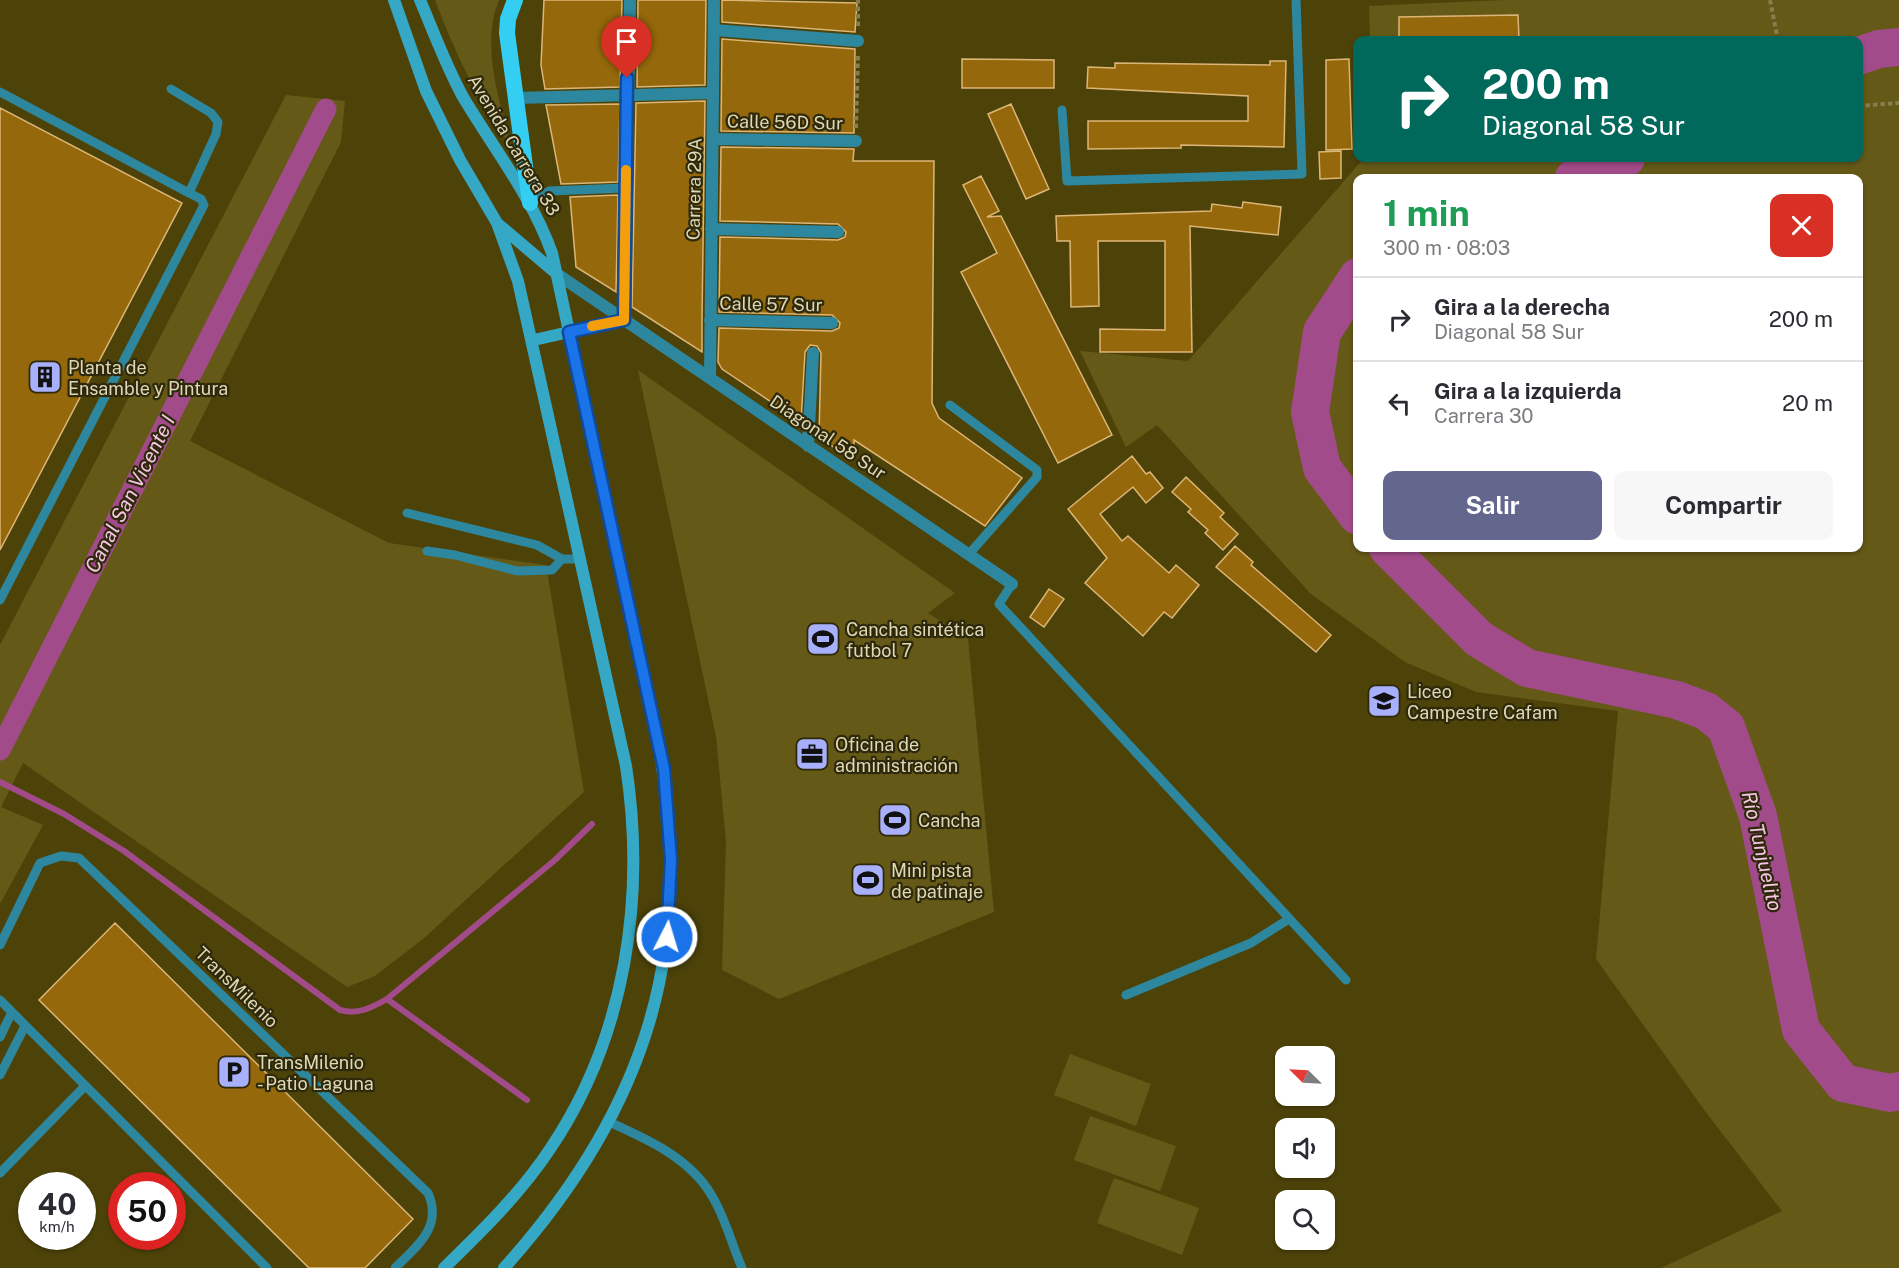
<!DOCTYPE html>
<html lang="es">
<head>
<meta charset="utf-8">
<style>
	:root { --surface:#fff; --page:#f7f7f7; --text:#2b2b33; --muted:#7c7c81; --line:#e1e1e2; --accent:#63678d }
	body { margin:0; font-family:"Public Sans",sans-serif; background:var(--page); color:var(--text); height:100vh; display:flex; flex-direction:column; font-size:22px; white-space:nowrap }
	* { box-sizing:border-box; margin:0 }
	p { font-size:20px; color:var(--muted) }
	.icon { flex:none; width:33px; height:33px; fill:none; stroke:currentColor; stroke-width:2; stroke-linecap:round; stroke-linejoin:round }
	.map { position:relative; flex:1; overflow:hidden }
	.drawer { position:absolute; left:1353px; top:174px; width:510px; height:378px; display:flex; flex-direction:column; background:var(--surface); border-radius:12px; box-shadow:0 2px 4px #0004 }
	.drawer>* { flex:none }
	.guide { position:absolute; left:1353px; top:36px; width:510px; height:126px; border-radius:12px; box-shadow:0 2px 4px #0004; background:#00695c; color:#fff; overflow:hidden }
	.needle { width:39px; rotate:294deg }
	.fabs { position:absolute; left:1275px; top:1046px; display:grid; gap:12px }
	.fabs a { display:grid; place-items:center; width:60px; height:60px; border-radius:12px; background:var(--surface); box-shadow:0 2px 4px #0004; font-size:30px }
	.speed { position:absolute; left:18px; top:1172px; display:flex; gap:12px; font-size:30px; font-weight:700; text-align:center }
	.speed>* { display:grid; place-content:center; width:78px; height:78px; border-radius:50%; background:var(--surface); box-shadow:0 2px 4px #0004; line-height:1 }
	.speed small { font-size:15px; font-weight:400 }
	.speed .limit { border:9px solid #d22; background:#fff; color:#111 }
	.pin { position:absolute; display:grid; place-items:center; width:51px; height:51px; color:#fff; margin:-62px -26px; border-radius:50% 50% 50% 0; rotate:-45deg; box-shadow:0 0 6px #0007 }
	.pin .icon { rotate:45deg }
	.me { position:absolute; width:66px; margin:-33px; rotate:5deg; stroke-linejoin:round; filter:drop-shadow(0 0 4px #0008) }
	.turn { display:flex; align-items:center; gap:21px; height:126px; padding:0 30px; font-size:27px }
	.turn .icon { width:78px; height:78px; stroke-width:2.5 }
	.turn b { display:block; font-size:42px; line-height:51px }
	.round { display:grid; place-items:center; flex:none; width:63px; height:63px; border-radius:12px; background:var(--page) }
	.summary { display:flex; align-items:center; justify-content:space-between; height:102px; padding:0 30px }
	h1 { font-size:36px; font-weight:700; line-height:45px; color:#1e9e55 }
	.button { display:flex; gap:12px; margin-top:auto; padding:12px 30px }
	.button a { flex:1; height:69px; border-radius:12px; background:var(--accent); color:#fff; font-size:24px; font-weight:700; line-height:69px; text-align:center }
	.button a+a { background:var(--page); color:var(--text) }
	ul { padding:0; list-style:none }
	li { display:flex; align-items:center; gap:18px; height:84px; padding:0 30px; border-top:2px solid var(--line) }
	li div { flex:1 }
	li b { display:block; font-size:22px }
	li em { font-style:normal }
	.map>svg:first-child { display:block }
</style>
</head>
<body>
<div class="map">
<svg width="1899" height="1268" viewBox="0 0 1899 1268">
	<rect width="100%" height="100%" fill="#4d4309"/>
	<!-- green -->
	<path fill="#655918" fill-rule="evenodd" d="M 435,0 L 499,0 C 480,46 500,101 511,147 C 478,102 455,53 435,0 Z
		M 1504,0 L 1899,0 L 1899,1268 L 1661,1268 L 1782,1211 L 1705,1111 L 1596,959 L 1618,711 L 1476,692 L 1405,662 L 1311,594 L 1157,425 L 1126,447 L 1080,351 L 1188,361 L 1364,158 L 1858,158 L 1858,40 L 1370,40 L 1369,6 ZM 1358,178 L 1858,178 L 1858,548 L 1358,548 Z
		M 286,95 L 345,101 L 341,142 L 190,441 L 389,543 L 546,565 L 584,792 L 423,939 L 375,976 L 347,987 L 23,763 L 1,807 L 43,825 L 0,904 L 0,645 Z
		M 638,370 L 955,593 L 928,613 L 968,639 L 994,912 L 779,999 L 722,970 L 726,842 L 716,736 Z
		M 1070,1054 L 1151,1084 L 1136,1126 L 1054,1095 Z
		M 1090,1116 L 1176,1146 L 1160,1191 L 1074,1160 Z
		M 1114,1178 L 1199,1208 L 1182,1255 L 1097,1223 Z"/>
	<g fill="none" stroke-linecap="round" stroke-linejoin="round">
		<!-- stream -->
		<path stroke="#a24b8a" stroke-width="6" d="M 0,782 L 64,814 L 124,851 L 340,1010 C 358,1015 371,1008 387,999 L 555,860 L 592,824
			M 387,999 L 527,1100"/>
		<!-- canal -->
		<path stroke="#a24b8a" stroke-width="21" d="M 0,750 L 326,109"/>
		<!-- river -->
		<path stroke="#a24b8a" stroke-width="38" d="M 1858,56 L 1879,49 L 1899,47
			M 1574,178 L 1626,158
			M 1358,277 L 1322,332 L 1310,412 L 1322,468 L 1358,516
			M 1388,548 L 1479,639 L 1527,668 L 1677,700 L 1706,711 L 1726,727 L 1758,816 L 1801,1030 L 1843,1083 L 1890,1093 L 1899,1091"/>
	</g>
	<!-- building -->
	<path fill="#94680b" stroke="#ddb677" stroke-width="1.5" d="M 544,0 L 622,0 L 620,87 L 545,89 L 541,65 Z
		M 638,0 L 706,0 L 705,85 L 637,87 Z
		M 722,0 L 857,3 L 855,32 L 722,22 Z
		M 1518,15 L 1519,40 L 1399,40 L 1399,17 Z
		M 722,39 L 855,49 L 854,133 L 721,131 Z
		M 962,59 L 1054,60 L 1054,88 L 962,88 Z
		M 1349,59 L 1352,149 L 1326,150 L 1326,60 Z
		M 1270,61 L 1286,61 L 1284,147 L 1181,145 L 1181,148 L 1088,149 L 1088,121 L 1248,121 L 1248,96 L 1087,88 L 1088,67 L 1115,68 L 1115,63 L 1270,65 Z
		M 705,101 L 702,320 L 702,352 L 632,307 L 636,103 Z
		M 620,104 L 618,182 L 561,184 L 546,105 Z
		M 1011,104 L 1049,189 L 1026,199 L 988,114 Z
		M 0,108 L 182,203 L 0,550 Z
		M 721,147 L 854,149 L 853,161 L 934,161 L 932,403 L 939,418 L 1022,478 L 985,526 L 854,440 L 854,451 L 836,449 L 819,436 L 821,353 L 817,346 L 810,345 L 805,352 L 801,422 L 722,369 L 718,362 L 719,328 L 832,331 L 839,328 L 840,323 L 832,315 L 719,312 L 720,237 L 838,240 L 845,237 L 846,232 L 838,224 L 720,221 Z
		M 1341,151 L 1341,178 L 1320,179 L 1319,152 Z
		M 981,176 L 999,211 L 987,217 L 1001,216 L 1112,435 L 1058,463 L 961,272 L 997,253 L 963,185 Z
		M 618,195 L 616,292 L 576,267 L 570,197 Z
		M 1243,202 L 1281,207 L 1278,235 L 1190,226 L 1192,352 L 1100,352 L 1100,329 L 1165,330 L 1165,241 L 1098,241 L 1099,306 L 1071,307 L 1070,241 L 1057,241 L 1056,216 L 1211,211 L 1212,204 L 1242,208 Z
		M 1132,456 L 1146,474 L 1150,472 L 1163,488 L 1146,503 L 1133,487 L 1100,514 L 1122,541 L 1128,536 L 1169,573 L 1176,565 L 1199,585 L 1172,618 L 1164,612 L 1143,636 L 1085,583 L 1107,558 L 1068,509 Z
		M 1186,477 L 1224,513 L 1220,517 L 1238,534 L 1223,550 L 1205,533 L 1208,530 L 1188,512 L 1191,509 L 1172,492 Z
		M 1235,546 L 1253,562 L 1251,565 L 1331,635 L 1316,652 L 1216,567 Z
		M 1049,589 L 1064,599 L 1044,627 L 1030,617 Z
		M 115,923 L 413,1219 L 365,1268 L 309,1268 L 39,1000 Z"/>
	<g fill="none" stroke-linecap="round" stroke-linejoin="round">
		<!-- path -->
		<path stroke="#867e4d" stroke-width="4" stroke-dasharray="4.5 3" stroke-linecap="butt" d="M 1770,0 L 1778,40
			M 858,26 L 858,0
			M 1858,106 L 1899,103
			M 856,128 L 858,54"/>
		<!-- service -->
		<path stroke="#2d879e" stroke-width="9" d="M 171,89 L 211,113 L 218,122 L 216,134 L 189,193
			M 0,92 L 189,193 L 201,199 L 204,205 L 0,600
			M 1062,110 L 1067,181 L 1302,174 L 1296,0
			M 530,203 L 549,191 L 626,188
			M 950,405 L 1037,470 L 1037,477 L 969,554
			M 407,513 L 537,545 L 562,559 L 581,559
			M 427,551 L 455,555 L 517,571 L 552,570 L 562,559
			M 1012,584 L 999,604 L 1346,980
			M 0,945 L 40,863 L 61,856 L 79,858 L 428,1193 C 443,1227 417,1246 395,1268
			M 1126,995 L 1251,943 L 1289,919
			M 0,1000 L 267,1268
			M 0,1037 L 12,1012
			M 0,1075 L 25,1026
			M 609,1122 C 647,1139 690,1158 712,1196 C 725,1217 732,1245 742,1268
			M 0,1173 L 85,1086"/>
		<!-- minor -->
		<path stroke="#2d879e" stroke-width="12" d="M 714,30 L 858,41
			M 515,98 L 713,93
			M 713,139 L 856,141
			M 711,229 L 838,232
			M 557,274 L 1012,584
			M 710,320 L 832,323
			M 569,332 L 624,320 L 630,0
			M 710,378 L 714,0
			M 808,446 L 813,353"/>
		<!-- secondary -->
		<path stroke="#35a8c6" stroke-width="12" d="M 394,0 L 426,91 L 460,160 L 497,223 L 518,281 L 626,766 C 646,897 626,1037 550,1149 C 521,1193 482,1231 444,1268
			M 420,0 C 434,33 446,66 463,97 C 494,149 531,195 552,253 L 657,738 C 698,949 646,1110 504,1268
			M 498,224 L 557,274
			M 534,340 L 569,332"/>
		<!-- trunk -->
		<path stroke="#34cef2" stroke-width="16" d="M 515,0 L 508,19 L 507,33 L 530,203"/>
	</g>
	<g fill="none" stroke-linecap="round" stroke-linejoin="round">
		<defs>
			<path id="route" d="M 627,78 L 624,320 L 569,332 L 664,769 L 671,860 L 667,937"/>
		</defs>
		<!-- route casing -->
		<use href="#route" stroke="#114b97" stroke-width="15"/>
		<!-- route -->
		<use href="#route" stroke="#1a73e8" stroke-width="10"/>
		<!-- slow -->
		<path stroke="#f59e0b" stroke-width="10" d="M 592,326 L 624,320 L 626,170"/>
	</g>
	<!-- icons -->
	<defs>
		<symbol id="building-square" viewBox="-11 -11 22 22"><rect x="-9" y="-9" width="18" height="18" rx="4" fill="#a8b0fc" stroke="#2f290c"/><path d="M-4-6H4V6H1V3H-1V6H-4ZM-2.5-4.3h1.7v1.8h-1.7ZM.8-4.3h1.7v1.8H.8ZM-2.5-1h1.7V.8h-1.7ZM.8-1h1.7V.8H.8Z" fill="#111"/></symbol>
		<symbol id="stadium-square" viewBox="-11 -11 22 22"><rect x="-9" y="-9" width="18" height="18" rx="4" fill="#a8b0fc" stroke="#2f290c"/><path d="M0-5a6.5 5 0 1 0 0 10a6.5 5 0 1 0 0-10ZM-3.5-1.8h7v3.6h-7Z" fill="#111"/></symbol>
		<symbol id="school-square" viewBox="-11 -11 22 22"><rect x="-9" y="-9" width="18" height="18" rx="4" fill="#a8b0fc" stroke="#2f290c"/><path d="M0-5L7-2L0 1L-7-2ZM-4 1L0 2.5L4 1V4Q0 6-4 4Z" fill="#111"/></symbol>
		<symbol id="office-square" viewBox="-11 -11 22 22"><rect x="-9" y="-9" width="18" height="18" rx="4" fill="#a8b0fc" stroke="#2f290c"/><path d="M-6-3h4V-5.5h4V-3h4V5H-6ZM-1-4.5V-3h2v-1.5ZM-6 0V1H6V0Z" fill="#111"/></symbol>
		<symbol id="parking-square" viewBox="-11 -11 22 22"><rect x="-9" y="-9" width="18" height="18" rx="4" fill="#a8b0fc" stroke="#2f290c"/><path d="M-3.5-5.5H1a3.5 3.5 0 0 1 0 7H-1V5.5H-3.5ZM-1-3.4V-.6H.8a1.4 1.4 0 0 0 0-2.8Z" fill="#111"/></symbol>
	</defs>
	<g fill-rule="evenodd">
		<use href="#building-square" x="26" y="358" width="38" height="38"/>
		<use href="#stadium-square" x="804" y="620" width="38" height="38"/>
		<use href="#school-square" x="1365" y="682" width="38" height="38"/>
		<use href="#office-square" x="793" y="735" width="38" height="38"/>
		<use href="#stadium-square" x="876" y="801" width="38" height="38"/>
		<use href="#stadium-square" x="849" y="861" width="38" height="38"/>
		<use href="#parking-square" x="215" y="1053" width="38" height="38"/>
	</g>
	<g text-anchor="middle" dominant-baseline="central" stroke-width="4.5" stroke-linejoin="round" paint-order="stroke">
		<!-- street labels -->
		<g font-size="18" fill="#ded8b5" stroke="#2f290c">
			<text transform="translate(785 122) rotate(1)">Calle 56D Sur</text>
			<text transform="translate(514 145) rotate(59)">Avenida Carrera 33</text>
			<text transform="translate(694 189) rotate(-89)">Carrera 29A</text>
			<text transform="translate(771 304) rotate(1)">Calle 57 Sur</text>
			<text transform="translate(828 437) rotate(34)">Diagonal 58 Sur</text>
			<text transform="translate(237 987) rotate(44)">TransMilenio</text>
		</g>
		<!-- poi labels -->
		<g font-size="18" fill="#ded8b5" stroke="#2f290c" text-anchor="start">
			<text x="68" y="367">Planta de<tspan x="68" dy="21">Ensamble y Pintura</tspan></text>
			<text x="846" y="629">Cancha sintética<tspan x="846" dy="21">futbol 7</tspan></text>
			<text x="1407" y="691">Liceo<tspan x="1407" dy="21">Campestre Cafam</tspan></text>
			<text x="835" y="744">Oficina de<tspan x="835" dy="21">administración</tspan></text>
			<text x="918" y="820">Cancha</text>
			<text x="891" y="870">Mini pista<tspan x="891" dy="21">de patinaje</tspan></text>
			<text x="257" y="1062">TransMilenio<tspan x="257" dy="21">- Patio Laguna</tspan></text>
		</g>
		<!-- water labels -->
		<g font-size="20" font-style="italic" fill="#f6c6e6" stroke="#2f290c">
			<text transform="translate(130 494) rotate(-63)">Canal San Vicente I</text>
			<text transform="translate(1762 851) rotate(77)">Río Tunjuelito</text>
		</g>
	</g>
</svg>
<div class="fabs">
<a><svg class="needle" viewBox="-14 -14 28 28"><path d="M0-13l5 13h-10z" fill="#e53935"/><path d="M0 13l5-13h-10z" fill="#7c7c81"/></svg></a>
<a><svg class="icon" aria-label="sound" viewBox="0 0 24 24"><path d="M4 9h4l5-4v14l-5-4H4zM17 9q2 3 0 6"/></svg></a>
<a><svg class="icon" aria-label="search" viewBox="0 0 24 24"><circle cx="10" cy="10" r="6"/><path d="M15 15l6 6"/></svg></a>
</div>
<div class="speed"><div>40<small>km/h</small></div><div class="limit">50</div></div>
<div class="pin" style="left:627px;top:78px;background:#d93025"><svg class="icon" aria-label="arrive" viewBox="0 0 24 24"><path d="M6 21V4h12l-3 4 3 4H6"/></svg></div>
<svg class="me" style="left:667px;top:937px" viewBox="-20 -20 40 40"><circle r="17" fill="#1a73e8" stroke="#fff" stroke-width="3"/><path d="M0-11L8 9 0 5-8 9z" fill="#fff"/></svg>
<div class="guide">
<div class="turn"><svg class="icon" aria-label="right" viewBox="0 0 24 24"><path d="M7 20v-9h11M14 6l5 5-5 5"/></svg><div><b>200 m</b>Diagonal 58 Sur</div></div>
</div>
<section class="drawer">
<div class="summary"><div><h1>1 min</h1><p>300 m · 08:03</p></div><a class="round" style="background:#d93025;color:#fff"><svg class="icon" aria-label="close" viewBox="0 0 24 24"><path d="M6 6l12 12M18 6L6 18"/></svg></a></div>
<ul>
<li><svg class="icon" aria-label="right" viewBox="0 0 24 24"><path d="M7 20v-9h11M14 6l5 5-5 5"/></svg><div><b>Gira a la derecha</b><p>Diagonal 58 Sur</p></div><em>200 m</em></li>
<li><svg class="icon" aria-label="left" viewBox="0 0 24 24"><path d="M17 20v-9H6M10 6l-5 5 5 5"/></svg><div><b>Gira a la izquierda</b><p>Carrera 30</p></div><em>20 m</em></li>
</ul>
<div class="button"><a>Salir</a><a>Compartir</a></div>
</section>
</div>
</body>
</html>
